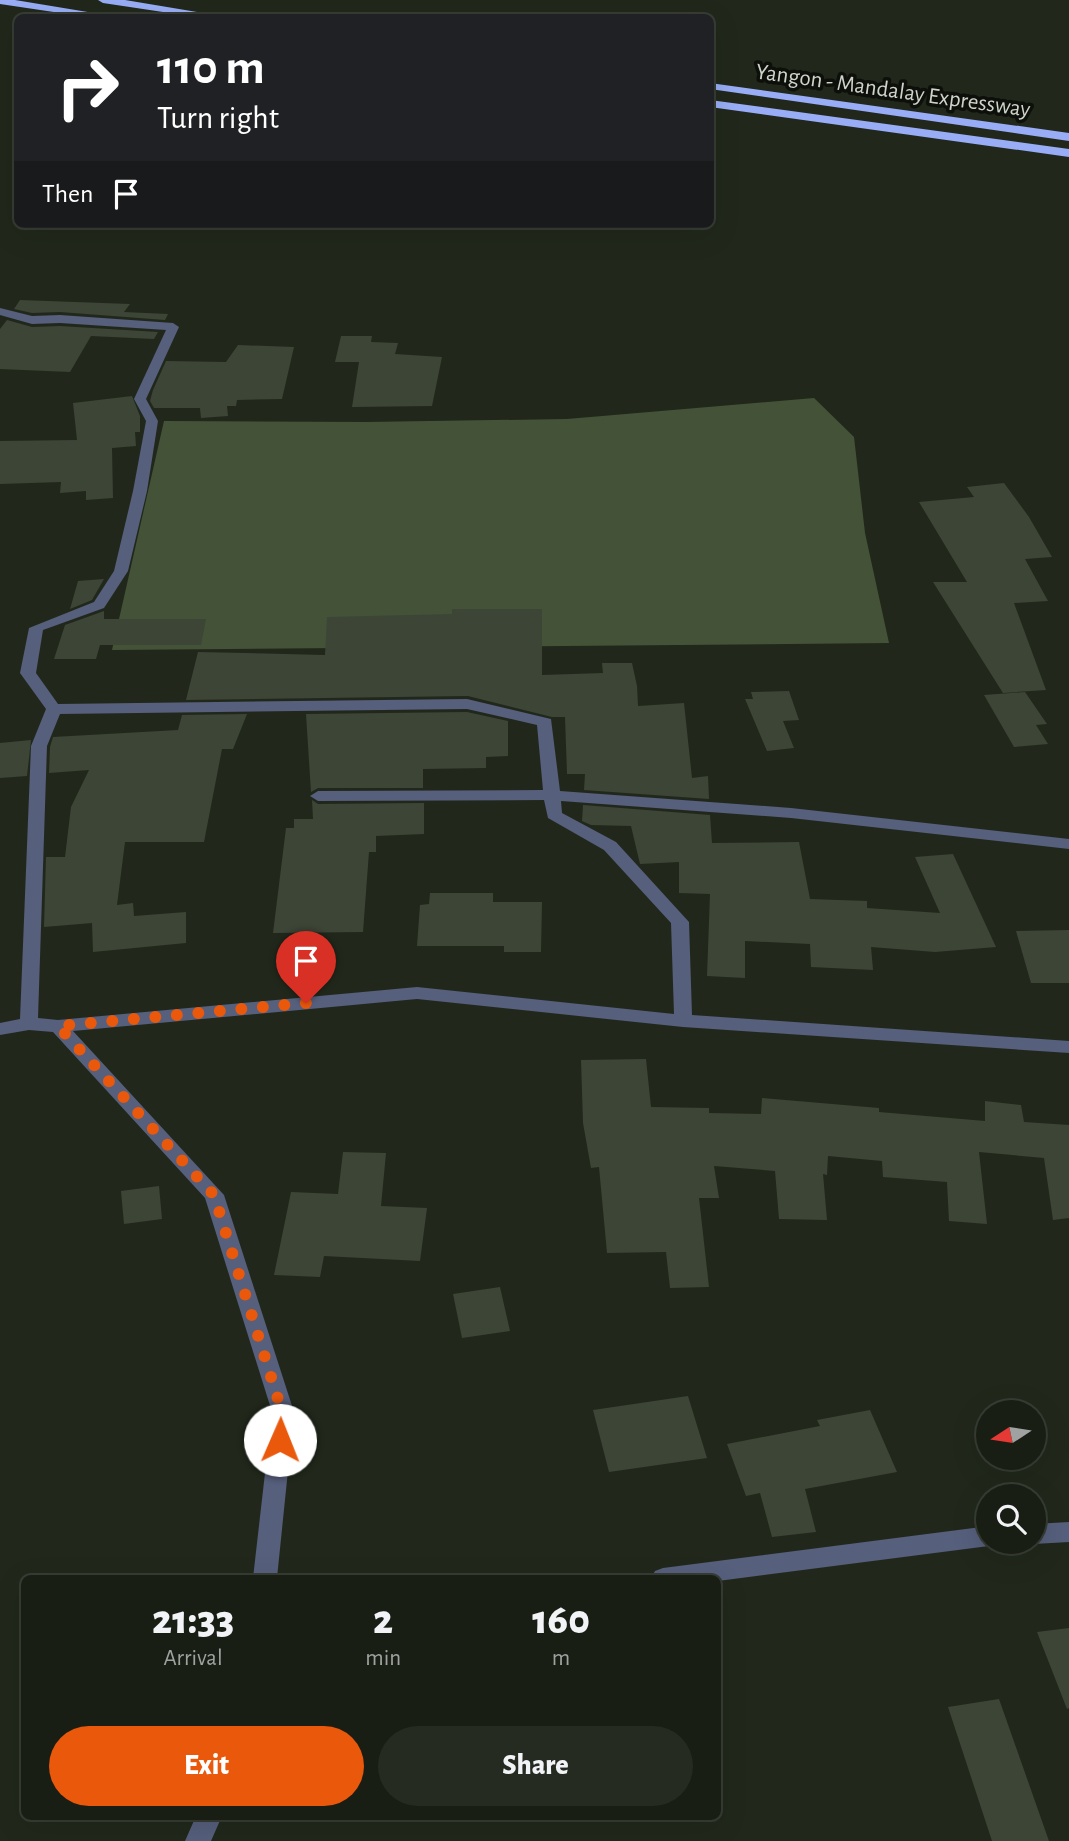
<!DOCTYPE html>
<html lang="en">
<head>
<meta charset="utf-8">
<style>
	:root { --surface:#191e14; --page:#262b22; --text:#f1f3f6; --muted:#9fa2a0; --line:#373c34; --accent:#ea580c }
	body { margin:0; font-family:"Alegreya Sans",sans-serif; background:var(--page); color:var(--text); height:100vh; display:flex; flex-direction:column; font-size:26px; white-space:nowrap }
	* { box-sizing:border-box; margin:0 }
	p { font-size:23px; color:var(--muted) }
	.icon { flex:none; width:38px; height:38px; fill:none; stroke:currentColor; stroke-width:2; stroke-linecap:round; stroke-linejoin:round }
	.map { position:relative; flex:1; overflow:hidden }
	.side { position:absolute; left:21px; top:1575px; width:700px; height:245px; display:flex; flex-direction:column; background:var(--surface); border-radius:10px; box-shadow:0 7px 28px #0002,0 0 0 2px var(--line) }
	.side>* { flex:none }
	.banner { position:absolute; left:14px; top:14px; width:700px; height:214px; border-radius:10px; box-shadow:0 7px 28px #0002,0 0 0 2px var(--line); background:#202124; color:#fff; overflow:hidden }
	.needle { width:46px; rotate:258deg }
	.controls { position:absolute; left:976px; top:1400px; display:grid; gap:14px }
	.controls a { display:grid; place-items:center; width:70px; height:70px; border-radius:50%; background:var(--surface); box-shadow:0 7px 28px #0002,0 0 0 2px var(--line); font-size:35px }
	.pin { position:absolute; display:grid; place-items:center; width:60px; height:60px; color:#fff; margin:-72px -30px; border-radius:50% 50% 50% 0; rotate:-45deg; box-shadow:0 0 7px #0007 }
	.pin .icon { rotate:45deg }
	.me { position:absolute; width:77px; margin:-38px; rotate:1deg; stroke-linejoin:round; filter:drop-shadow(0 0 5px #0008) }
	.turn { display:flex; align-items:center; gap:24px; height:147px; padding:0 28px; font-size:32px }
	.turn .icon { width:91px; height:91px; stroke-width:2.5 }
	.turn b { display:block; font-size:49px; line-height:60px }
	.then { display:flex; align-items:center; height:66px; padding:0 28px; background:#0003; gap:14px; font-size:26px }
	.eta { display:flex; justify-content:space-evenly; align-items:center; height:119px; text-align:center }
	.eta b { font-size:42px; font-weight:800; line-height:49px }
	.action { display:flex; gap:14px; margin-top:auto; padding:14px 28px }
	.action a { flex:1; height:80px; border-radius:42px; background:var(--accent); color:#fff; font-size:28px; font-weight:800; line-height:80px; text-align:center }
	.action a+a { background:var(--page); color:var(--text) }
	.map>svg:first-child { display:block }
</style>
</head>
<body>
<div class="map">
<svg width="1069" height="1841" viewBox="0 0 1069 1841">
	<rect width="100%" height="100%" fill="#21281b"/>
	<!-- green -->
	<path fill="#445337" d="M 814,398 L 854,437 L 865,533 L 889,643 L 112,650 L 164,421 L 367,422 L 567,419 Z"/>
	<!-- building -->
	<path fill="#3d4537" d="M 20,300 L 130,304 L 124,312 L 168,314 L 165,320 L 60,312 L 32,313 L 14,309 Z
		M 7,320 L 32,327 L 60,326 L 158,332 L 154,339 L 91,336 L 70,372 L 0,369 L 0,329 Z
		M 341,336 L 372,336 L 371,342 L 398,343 L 395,354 L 442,357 L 432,406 L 352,407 L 359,362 L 335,362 Z
		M 238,345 L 294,347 L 282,399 L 237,400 L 236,406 L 227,406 L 228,416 L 201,418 L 200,408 L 154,408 L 150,401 L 153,390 L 166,361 L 226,362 Z
		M 132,396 L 140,416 L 140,432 L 135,432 L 136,446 L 112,448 L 113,498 L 86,500 L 86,491 L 60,493 L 61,482 L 0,484 L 0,441 L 77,440 L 73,403 Z
		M 1004,483 L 1029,517 L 1052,557 L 1025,559 L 1048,601 L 1014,603 L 1046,690 L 1003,693 L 933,582 L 967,582 L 919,502 L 974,497 L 967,487 Z
		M 104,579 L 92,600 L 70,609 L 78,581 Z
		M 452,609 L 542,609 L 542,675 L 603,673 L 602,663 L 632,663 L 637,686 L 638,706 L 684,703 L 692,778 L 708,776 L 709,799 L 584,790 L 585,774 L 567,774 L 565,717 L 552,717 L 468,696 L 186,700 L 198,652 L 325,655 L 327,617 L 452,614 Z
		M 104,611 L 104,619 L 206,619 L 201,645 L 100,645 L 96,659 L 54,659 L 65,625 Z
		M 789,691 L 799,720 L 783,721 L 794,748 L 767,751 L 745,699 L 753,699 L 751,692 Z
		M 1025,692 L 1047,724 L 1036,725 L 1048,744 L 1014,747 L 984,695 Z
		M 467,712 L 508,721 L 508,756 L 486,757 L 486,768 L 423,769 L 423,788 L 318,788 L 311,792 L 306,714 Z
		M 247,714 L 233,749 L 222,749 L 204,842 L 125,842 L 117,905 L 133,903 L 134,916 L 186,912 L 186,943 L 93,952 L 92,923 L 44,927 L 46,857 L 65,857 L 71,807 L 89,770 L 49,773 L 50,747 L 53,737 L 178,730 L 182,715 Z
		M 31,740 L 27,776 L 0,778 L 0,743 Z
		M 312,800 L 318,804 L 424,803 L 424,834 L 376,836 L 376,852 L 369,852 L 363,932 L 273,933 L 286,828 L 294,828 L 294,819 L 313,819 Z
		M 583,805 L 710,815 L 712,843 L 799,842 L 810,899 L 867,901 L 867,908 L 940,913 L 915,857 L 953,854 L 996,947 L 935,952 L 871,947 L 873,970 L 811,967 L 810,944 L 745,941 L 745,978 L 707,976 L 710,894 L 679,893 L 679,862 L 640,864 L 631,826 L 591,825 L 582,821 Z
		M 430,893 L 493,893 L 493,902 L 542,902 L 541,952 L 504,952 L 504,946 L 417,946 L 420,905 L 429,904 Z
		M 1069,930 L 1069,983 L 1031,983 L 1016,931 Z
		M 646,1059 L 651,1107 L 709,1108 L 709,1113 L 761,1114 L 762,1098 L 879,1108 L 879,1112 L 985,1121 L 985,1101 L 1021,1105 L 1024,1122 L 1069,1125 L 1069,1218 L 1053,1220 L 1044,1158 L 979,1152 L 987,1224 L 949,1221 L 947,1182 L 883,1177 L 882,1161 L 828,1156 L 827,1175 L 823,1174 L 827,1220 L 779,1219 L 775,1171 L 714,1166 L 719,1198 L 699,1198 L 709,1287 L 670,1288 L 666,1252 L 607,1253 L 599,1167 L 591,1168 L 583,1123 L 581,1060 Z
		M 343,1152 L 386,1153 L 381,1206 L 427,1208 L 420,1261 L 324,1256 L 320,1277 L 274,1275 L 291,1192 L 338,1194 Z
		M 159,1186 L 162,1219 L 124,1224 L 121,1191 Z
		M 500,1287 L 510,1331 L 462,1338 L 453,1294 Z
		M 688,1396 L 707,1458 L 609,1472 L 593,1410 Z
		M 870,1410 L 897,1472 L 805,1489 L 816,1532 L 772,1537 L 760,1493 L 746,1496 L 727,1444 L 820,1426 L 817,1420 Z
		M 1069,1628 L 1069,1708 L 1067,1709 L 1037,1632 Z
		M 999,1699 L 1049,1841 L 992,1841 L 948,1707 Z"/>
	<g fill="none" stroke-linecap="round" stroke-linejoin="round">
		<!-- minor -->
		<path fill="#565f7c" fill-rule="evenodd" d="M 0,308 L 32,316 L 60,315 L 173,323 L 179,327 L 146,399 L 158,421 L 147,491 L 128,571 L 104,608 L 43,630 L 36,673 L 58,704 L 467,699 L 551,719 L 560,791 L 791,808 L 1069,839 L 1069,849 L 791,818 L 561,801 L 562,813 L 616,842 L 689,922 L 692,1015 L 1069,1041 L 1069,1053 L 683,1027 L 417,999 L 73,1031 L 224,1195 L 294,1412 L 277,1578 L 253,1578 L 272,1412 L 205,1198 L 53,1032 L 29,1030 L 0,1035 L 0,1023 L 20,1019 L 31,746 L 46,709 L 20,673 L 29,628 L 94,602 L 114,571 L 133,491 L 146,421 L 134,399 L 166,330 L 60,323 L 32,324 L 0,315 ZM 467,709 L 537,725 L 543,790 L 318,791 L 310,796 L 318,801 L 544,800 L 548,818 L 604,850 L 671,923 L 674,1014 L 417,987 L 58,1020 L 38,1018 L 47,746 L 60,714 Z
			M 1069,1522 L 1069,1542 L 1034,1544 L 1028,1542 L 1034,1542 L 1034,1524 Z
			M 989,1526 L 989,1542 L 998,1542 L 989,1546 L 718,1581 L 718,1578 L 651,1578 L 655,1571 L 663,1568 Z
			M 196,1816 L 222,1816 L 211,1841 L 185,1841 Z"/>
		<!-- highway -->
		<path fill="#98adf6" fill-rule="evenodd" d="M 0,0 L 15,0 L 124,18 L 94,18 L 0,4 Z
			M 98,0 L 125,0 L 233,18 L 203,18 L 103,3 Z
			M 710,83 L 1069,133 L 1069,141 L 710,89 Z
			M 710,100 L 1069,149 L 1069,157 L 710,107 Z"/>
	</g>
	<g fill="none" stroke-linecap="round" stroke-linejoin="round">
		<!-- route -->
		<path stroke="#ea580c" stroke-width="12" stroke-dasharray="0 21.6" d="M 280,1440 L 282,1412 L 214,1195 L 58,1026 L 306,1003"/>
	</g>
	<g text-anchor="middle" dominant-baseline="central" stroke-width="7" stroke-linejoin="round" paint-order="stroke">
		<!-- far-street labels -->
		<g font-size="23" fill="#cfd4cb" stroke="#0d100a">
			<text transform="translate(893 91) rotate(8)">Yangon - Mandalay Expressway</text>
		</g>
	</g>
</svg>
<div class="controls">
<a><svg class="needle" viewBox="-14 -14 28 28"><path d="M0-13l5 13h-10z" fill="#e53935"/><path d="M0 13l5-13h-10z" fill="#9fa2a0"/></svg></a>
<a><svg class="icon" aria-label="search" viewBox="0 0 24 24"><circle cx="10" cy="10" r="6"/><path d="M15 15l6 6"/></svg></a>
</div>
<div class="pin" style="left:306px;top:1003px;background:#d93025"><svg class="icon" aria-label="arrive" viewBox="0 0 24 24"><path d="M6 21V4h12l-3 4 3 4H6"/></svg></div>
<svg class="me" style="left:280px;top:1440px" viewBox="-20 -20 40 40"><circle r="19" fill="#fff"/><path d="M0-13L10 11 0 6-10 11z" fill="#ea580c"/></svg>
<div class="banner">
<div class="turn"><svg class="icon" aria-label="right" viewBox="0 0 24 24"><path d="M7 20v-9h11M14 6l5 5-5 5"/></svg><div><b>110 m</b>Turn right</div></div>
<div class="then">Then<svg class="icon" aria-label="arrive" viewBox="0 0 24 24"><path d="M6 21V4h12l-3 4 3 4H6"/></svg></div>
</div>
<section class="side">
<div class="eta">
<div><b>21:33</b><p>Arrival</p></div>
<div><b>2</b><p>min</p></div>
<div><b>160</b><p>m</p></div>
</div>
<div class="action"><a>Exit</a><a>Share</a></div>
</section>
</div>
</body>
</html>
